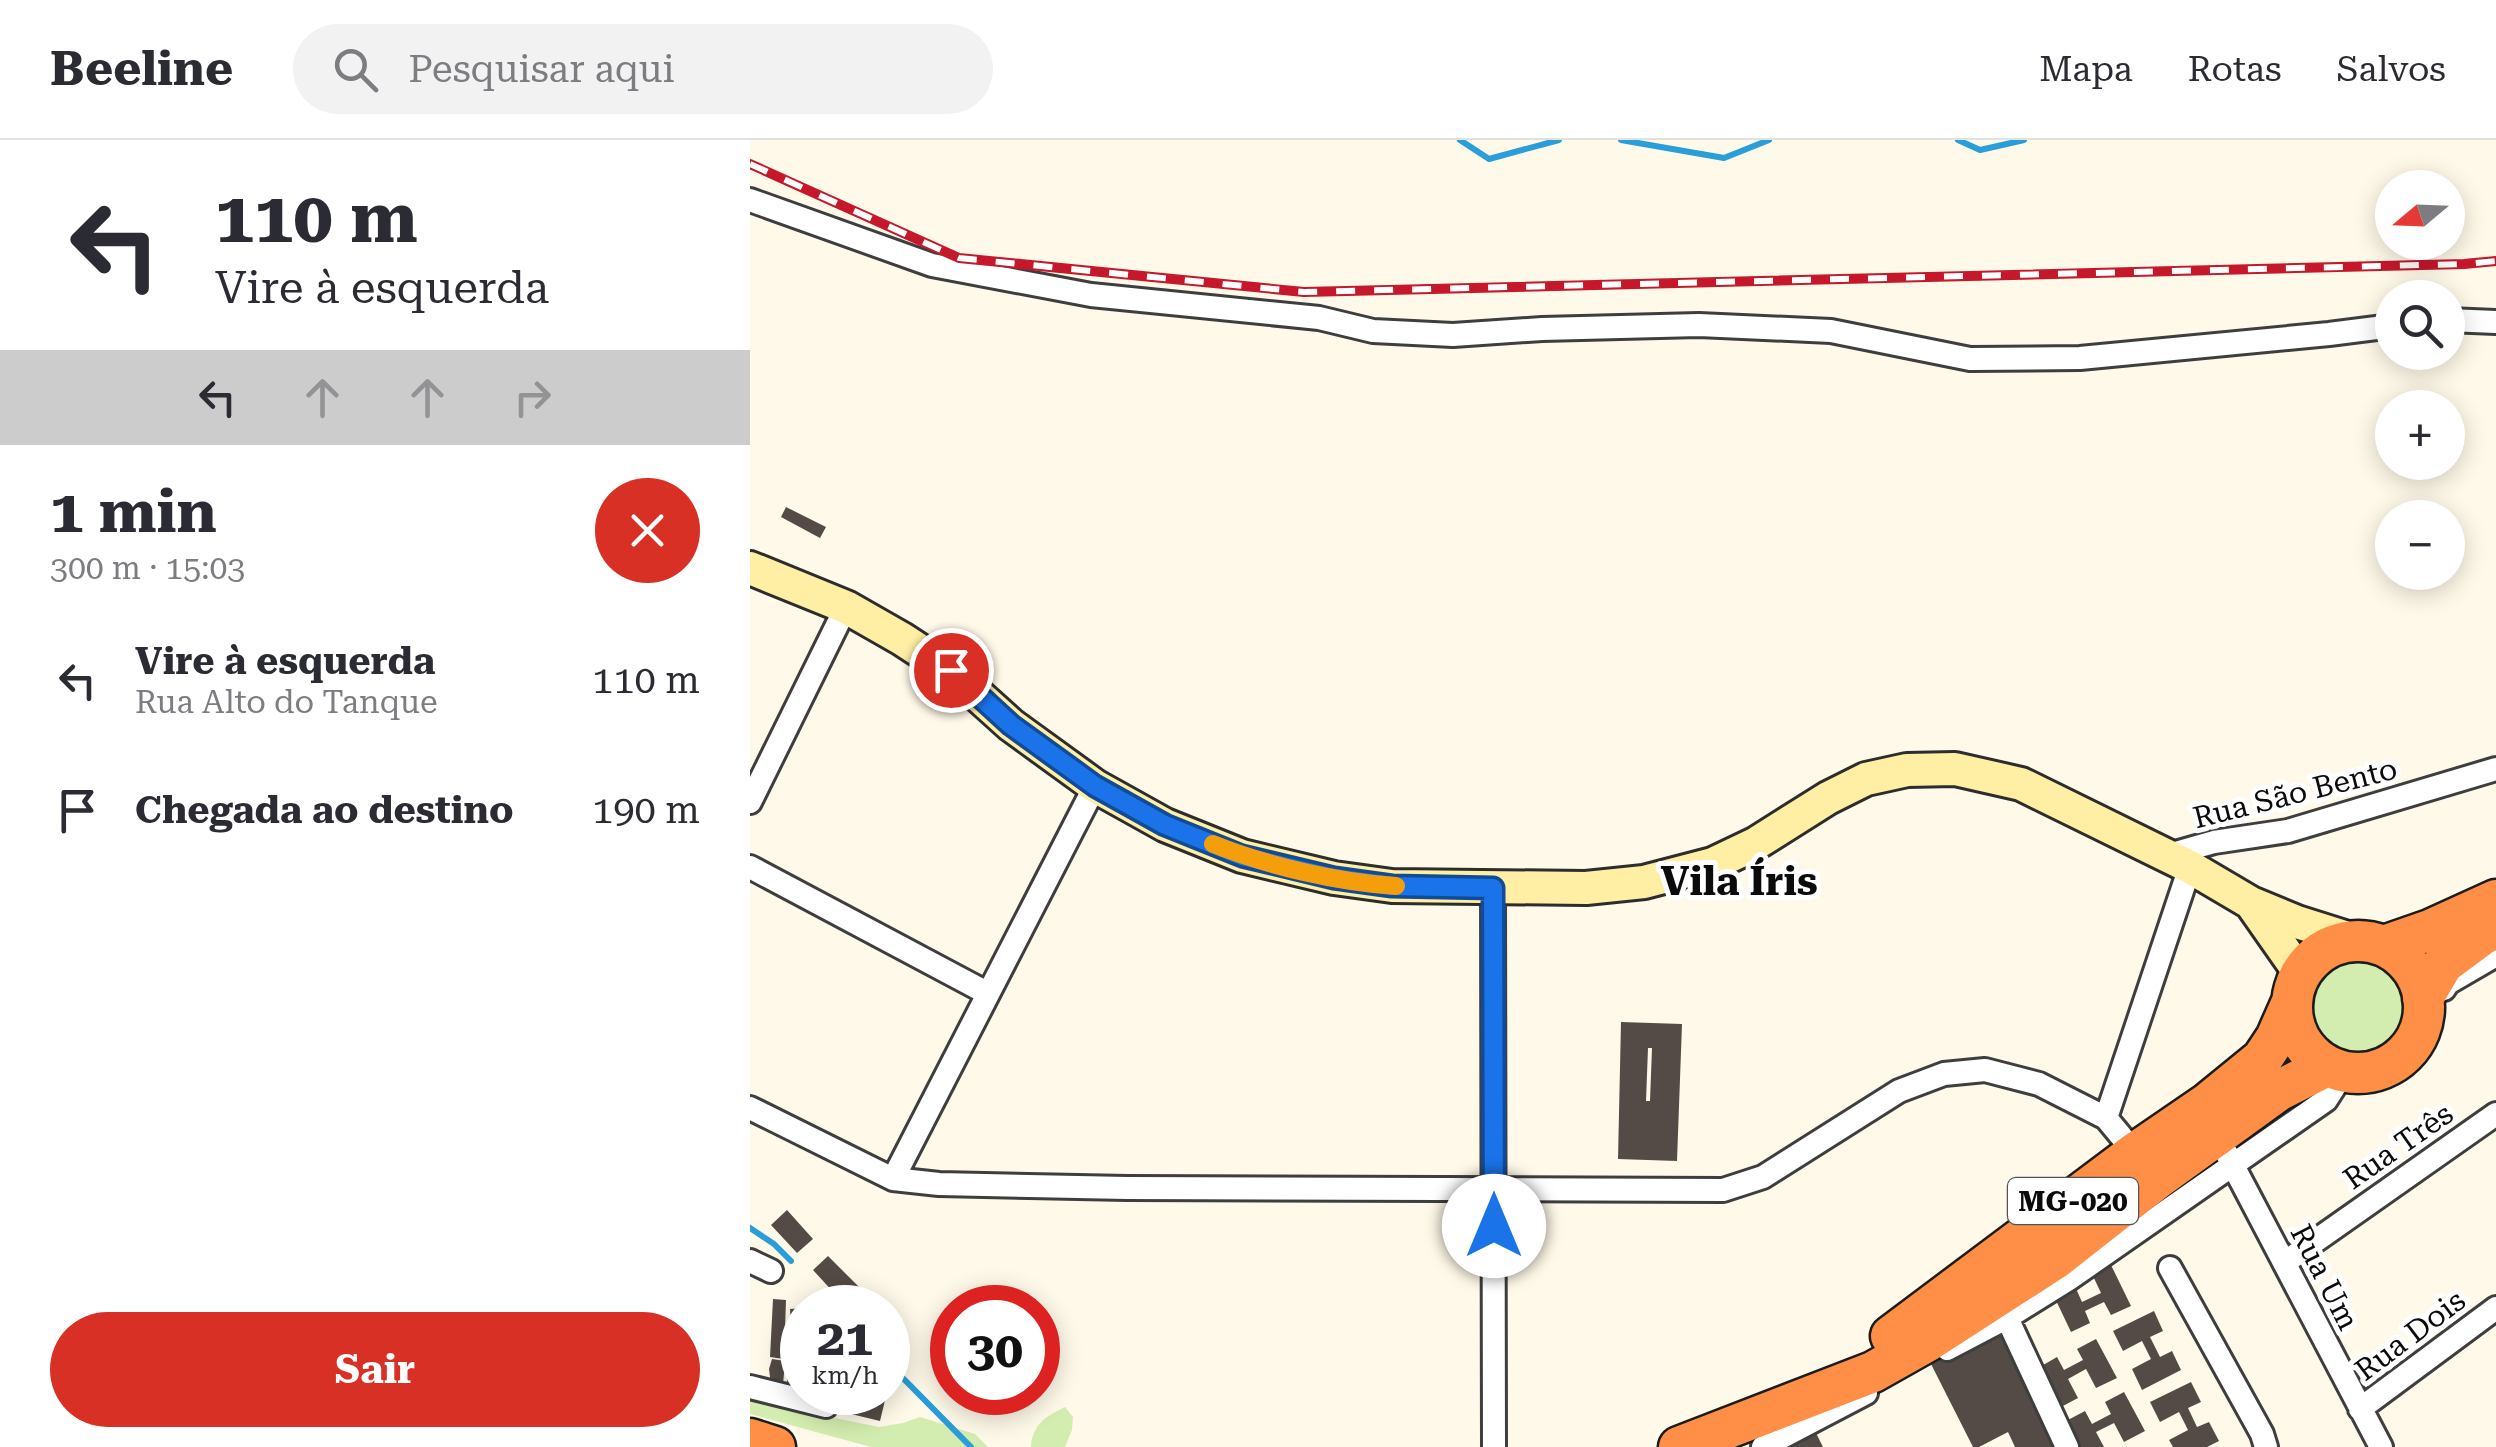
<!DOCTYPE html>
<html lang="pt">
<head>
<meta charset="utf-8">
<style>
	:root { --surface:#fff; --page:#f2f2f3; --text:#2b2b33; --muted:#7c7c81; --line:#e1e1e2; --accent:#d93025 }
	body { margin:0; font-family:"Roboto Serif",serif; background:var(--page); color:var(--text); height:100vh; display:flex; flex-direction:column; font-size:38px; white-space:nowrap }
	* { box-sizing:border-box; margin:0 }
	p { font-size:32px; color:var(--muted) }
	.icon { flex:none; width:55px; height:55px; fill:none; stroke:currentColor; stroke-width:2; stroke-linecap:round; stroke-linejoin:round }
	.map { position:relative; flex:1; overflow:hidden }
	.details { display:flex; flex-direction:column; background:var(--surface); width:750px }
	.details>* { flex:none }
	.banner { background:#fff; color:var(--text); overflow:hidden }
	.needle { width:65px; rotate:251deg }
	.controls { position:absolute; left:1625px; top:30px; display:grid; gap:20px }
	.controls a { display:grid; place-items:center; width:90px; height:90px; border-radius:50%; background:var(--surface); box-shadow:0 5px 25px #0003; font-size:50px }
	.speed { position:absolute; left:30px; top:1145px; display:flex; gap:20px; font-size:50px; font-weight:700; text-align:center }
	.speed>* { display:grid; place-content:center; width:130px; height:130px; border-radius:50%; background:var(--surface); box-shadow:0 5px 25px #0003; line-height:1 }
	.speed small { font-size:25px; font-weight:400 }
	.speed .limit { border:15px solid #d22; background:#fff; color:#111 }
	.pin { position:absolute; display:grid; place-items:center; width:85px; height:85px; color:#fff; margin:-42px; border:5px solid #fff; border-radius:50%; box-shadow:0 2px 10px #0007 }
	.me { position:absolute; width:110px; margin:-55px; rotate:0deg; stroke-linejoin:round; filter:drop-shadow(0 0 8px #0008) }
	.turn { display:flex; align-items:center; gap:35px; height:210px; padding:0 50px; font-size:45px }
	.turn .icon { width:130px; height:130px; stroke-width:2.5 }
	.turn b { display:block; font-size:70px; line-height:85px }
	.lanes { display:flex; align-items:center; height:95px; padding:0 50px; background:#0003; justify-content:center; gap:50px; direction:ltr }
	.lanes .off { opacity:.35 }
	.round { display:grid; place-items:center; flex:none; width:105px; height:105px; border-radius:52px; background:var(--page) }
	.headline { display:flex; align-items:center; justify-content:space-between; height:170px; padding:0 50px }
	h1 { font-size:60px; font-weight:700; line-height:75px }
	.cta { display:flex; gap:20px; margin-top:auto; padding:20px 50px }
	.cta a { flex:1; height:115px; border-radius:60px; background:var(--accent); color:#fff; font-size:40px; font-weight:700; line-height:115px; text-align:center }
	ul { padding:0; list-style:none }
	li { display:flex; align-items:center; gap:30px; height:130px; padding:0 50px }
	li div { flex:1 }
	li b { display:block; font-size:38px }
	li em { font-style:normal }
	header { display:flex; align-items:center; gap:60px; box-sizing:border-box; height:140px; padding:0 50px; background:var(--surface); border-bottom:2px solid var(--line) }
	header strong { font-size:48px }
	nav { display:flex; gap:55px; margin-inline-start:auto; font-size:35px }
	.search { width:700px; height:90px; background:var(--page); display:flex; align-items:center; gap:25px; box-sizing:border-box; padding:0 35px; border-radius:55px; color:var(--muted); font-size:38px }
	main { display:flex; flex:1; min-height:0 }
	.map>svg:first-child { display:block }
</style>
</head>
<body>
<header>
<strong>Beeline</strong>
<div class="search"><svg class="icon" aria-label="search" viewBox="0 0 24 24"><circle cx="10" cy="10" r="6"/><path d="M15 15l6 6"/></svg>Pesquisar aqui</div>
<nav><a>Mapa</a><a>Rotas</a><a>Salvos</a></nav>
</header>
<main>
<section class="details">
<div class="banner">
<div class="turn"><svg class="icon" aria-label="left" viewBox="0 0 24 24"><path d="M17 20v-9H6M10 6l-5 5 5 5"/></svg><div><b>110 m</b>Vire à esquerda</div></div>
<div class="lanes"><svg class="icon" aria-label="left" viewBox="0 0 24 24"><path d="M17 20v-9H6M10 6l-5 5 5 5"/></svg><svg class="icon off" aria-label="ahead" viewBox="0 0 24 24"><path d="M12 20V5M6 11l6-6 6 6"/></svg><svg class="icon off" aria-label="ahead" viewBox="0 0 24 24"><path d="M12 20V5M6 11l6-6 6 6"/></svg><svg class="icon off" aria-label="right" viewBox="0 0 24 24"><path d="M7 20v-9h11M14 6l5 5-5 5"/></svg></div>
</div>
<div class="headline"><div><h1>1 min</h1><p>300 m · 15:03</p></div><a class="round" style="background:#d93025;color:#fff"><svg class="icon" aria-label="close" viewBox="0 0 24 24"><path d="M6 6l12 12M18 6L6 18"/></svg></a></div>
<ul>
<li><svg class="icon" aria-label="left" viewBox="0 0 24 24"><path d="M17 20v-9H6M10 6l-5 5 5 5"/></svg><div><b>Vire à esquerda</b><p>Rua Alto do Tanque</p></div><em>110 m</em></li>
<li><svg class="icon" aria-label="arrive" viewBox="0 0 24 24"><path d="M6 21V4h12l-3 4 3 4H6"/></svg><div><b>Chegada ao destino</b></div><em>190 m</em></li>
</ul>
<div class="cta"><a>Sair</a></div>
</section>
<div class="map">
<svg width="1746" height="1307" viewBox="0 0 1746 1307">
	<rect width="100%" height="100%" fill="#fff9e9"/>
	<!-- grass -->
	<path fill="#d3ecaf" d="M1557 868a51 51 0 1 1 102 0a51 51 0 1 1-102 0Z
		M 0,1257 L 75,1276 L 129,1287 L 153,1283 L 170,1277 L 225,1294 L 238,1307 L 121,1307 L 0,1274 Z
		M 315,1267 L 323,1277 L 322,1290 L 315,1307 L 281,1307 C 282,1285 296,1276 315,1267 Z"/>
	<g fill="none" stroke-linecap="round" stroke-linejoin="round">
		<!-- stream -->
		<path stroke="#299ed9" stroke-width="6" d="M 710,0 L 739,19 L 809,0
			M 871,0 L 974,18 L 1019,0
			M 1208,0 L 1230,10 L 1274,0
			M 0,1088 L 24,1104 L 41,1121
			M 138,1223 L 221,1307"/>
	</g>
	<!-- building -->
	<path fill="#544b46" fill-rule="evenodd" d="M 36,367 L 76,387 L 70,398 L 31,377 Z
		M 871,882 L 932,884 L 927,1021 L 868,1019 ZM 898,908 L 902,908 L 900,961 L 896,961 Z
		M 37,1070 L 63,1099 L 47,1113 L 21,1085 Z
		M 78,1116 L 112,1150 L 96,1166 L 63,1130 Z
		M 1361,1125 L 1381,1166 L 1361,1175 L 1354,1162 L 1335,1171 L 1340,1183 L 1321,1192 L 1302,1152 L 1323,1142 L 1332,1162 L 1351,1153 L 1342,1134 Z
		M 23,1159 L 36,1160 L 34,1219 L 20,1217 Z
		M 52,1168 L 52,1215 L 43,1215 L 40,1169 Z
		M 1404,1171 L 1413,1191 L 1400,1197 L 1410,1217 L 1422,1211 L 1431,1230 L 1392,1250 L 1382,1229 L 1401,1219 L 1392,1201 L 1373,1211 L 1363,1191 Z
		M 1253,1187 L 1311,1307 L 1265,1307 L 1258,1292 L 1229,1307 L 1223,1307 L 1181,1224 Z
		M 1346,1199 L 1367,1238 L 1346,1248 L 1336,1229 L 1318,1239 L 1328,1258 L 1309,1268 L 1288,1228 L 1307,1217 L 1314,1230 L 1333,1220 L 1327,1209 Z
		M 22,1219 L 35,1221 L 33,1245 L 21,1245 L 19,1229 Z
		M 39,1221 L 52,1221 L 52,1252 L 36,1250 Z
		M 1441,1242 L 1451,1262 L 1438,1268 L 1447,1287 L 1459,1282 L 1469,1301 L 1457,1307 L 1423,1307 L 1419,1300 L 1438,1290 L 1429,1272 L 1410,1282 L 1400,1262 Z
		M 81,1252 L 137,1252 L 130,1281 L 97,1273 L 99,1263 L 80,1258 Z
		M 1374,1252 L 1395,1291 L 1374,1302 L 1364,1283 L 1346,1292 L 1354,1307 L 1329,1307 L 1316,1281 L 1335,1271 L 1342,1284 L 1361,1274 L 1355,1262 Z
		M 1062,1285 L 1073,1307 L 1031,1307 Z"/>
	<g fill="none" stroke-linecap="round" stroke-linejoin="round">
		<defs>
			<path id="street" d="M 0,60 L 182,125 L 341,155 L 569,178 L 623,191 L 703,195 L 792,189 L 949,185 L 1081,191 L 1220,219 L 1330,218 L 1579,194 L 1642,186
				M 1698,180 L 1746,182
				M 0,662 L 96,467
				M 1415,716 L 1464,702 L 1538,691 L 1746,629
				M 0,727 L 237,853
				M 743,748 L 744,1307
				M 1694,849 L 1698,843 L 1746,815
				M 0,968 L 143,1039 L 189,1044 L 377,1048 L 973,1050 L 1013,1037 L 1149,951 L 1194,934 L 1235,930 L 1289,944 L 1356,978 L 1385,1013
				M 1356,978 L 1440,727
				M 1477,1014 L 1631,1307
				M 143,1039 L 345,646
				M 0,1121 L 21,1131
				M 1534,1123 L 1746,974
				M 1420,1128 L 1512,1294 L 1516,1307
				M 1251,1165 L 1317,1307
				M 1197,1209 L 1258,1177 L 1319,1139 L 1576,960 L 1594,932
				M 0,1247 L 76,1266 L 79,1252
				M 1610,1269 L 1746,1168
				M 1013,1307 L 1116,1253"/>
			<path id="secondary" d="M 0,428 L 96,467 L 152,499 L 201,531 L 261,585 L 345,646 L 415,685 L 492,716 L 584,738 L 642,746 L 836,748 L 894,742 L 963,724 L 1005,704 L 1078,658 L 1116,639 L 1157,630 L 1205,629 L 1271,644 L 1440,727 L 1501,763 L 1547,782 L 1604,800
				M 1501,763 L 1550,833"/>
			<path id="highway" d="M1542 867a66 66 0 1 1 132 0a66 66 0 1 1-132 0Z
				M 1634,806 L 1680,790 L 1746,760
				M 1673,858 L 1693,824 L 1732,795 L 1746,788
				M 1141,1196 L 1385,1013 L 1458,963 L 1512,919 L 1526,898 L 1541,864
				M 0,1299 L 25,1307
				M 929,1307 L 1123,1232 L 1178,1201 L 1305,1119 L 1408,1038 L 1528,951 L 1577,926"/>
		</defs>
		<!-- street casing -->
		<use href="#street" stroke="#3e3e3e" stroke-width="28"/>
		<!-- secondary casing -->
		<use href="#secondary" stroke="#2d2d2d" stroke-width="38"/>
		<!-- highway casing -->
		<use href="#highway" stroke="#1c1c1c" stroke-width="45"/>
		<!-- street -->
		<use href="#street" stroke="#fff" stroke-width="22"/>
		<!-- secondary -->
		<use href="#secondary" stroke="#ffefa4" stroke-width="32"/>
		<!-- highway -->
		<use href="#highway" stroke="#ff8f47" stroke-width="40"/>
		<defs>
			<path id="rail" d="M 0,24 L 209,118 L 554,152 L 1714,124 L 1746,121"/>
		</defs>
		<!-- rail casing -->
		<use href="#rail" stroke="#c6182b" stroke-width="10"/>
		<!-- rail -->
		<use href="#rail" stroke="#fff" stroke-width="6" stroke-dasharray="19" stroke-linecap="butt"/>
	</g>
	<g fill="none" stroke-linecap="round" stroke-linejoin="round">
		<defs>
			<path id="route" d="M 201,530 L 261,585 L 345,646 L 415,685 L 492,716 L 584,738 L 642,746 L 743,748 L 744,1086"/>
		</defs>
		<!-- route casing -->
		<use href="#route" stroke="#114b97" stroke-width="25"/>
		<!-- route -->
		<use href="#route" stroke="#1a73e8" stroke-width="18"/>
		<!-- slow -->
		<path stroke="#f59e0b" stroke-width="18" d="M 463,704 C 518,726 586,742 646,746"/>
	</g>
	<g text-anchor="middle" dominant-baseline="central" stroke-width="10" stroke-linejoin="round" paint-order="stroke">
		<!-- shield labels -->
		<rect fill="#fff" stroke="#545454" stroke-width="2.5" x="1258" y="1038" width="130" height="46" rx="8"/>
		<g font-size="28" font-weight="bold" fill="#0b0b0b">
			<text x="1323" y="1061">MG-020</text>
		</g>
		<!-- street labels -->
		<g font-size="30" fill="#0b0b0b" stroke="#fff">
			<text transform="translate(1545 653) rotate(-14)">Rua São Bento</text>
			<text transform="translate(1648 1006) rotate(-35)">Rua Três</text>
			<text transform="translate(1575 1137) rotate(63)">Rua Um</text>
			<text transform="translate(1660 1195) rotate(-37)">Rua Dois</text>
		</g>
		<!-- district labels -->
		<g font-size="40" font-weight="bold" fill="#0b0b0b" stroke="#fff">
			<text x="989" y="741">Vila Íris</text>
		</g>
	</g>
</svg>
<div class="controls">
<a><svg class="needle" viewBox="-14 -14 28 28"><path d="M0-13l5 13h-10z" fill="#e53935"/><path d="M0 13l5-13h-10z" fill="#7c7c81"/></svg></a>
<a><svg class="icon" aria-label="search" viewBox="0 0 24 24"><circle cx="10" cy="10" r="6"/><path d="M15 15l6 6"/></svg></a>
<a>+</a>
<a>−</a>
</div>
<div class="speed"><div>21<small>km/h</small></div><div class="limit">30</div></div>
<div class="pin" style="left:201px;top:530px;background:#d93025"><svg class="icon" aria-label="arrive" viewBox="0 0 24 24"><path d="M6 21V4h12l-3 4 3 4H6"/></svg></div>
<svg class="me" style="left:744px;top:1086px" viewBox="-20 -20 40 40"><circle r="19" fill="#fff"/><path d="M0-13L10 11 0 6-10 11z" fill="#1a73e8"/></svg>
</div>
</main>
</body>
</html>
